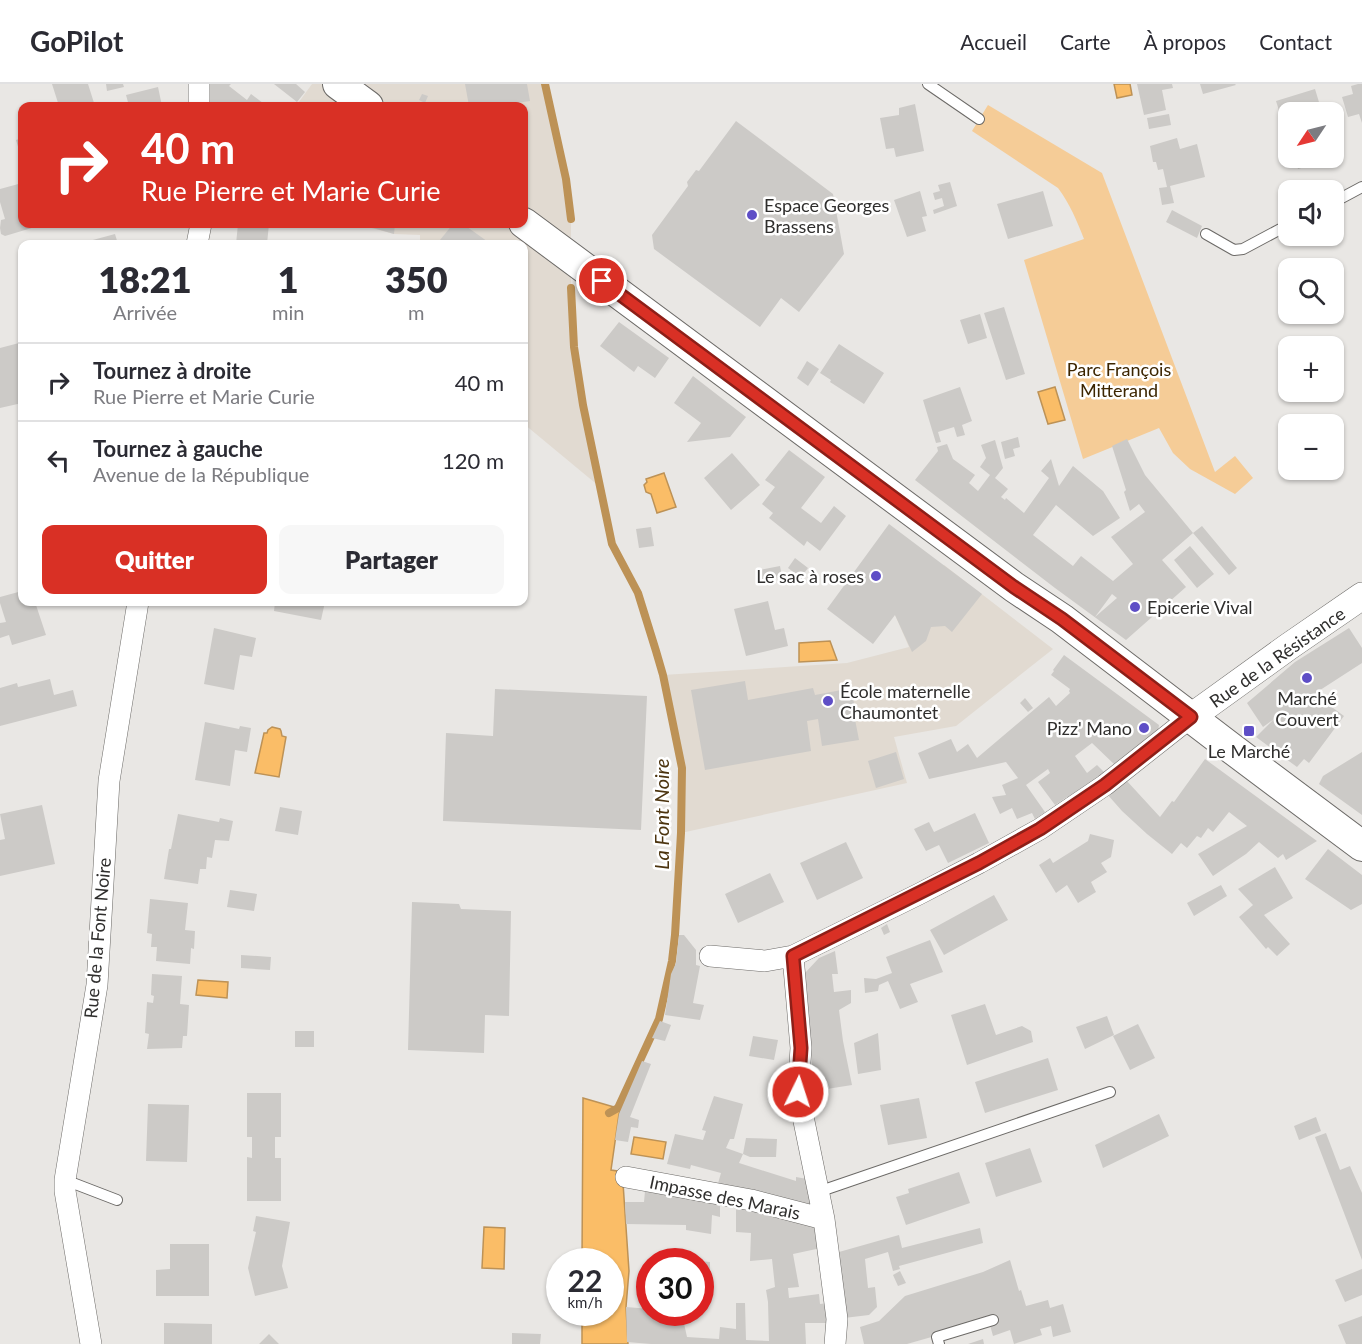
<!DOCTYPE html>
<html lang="fr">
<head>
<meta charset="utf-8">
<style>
	:root { --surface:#fff; --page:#f7f7f7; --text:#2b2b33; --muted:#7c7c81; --line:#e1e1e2; --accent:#d93025 }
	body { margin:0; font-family:Lato,sans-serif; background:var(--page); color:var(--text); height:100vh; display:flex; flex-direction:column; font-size:22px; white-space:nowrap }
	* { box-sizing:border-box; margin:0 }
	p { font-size:20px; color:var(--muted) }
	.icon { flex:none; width:33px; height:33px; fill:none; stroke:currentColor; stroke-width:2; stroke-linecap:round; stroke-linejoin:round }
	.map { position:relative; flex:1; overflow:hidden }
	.drawer { position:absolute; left:18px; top:156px; width:510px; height:366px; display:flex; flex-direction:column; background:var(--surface); border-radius:12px; box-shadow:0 2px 4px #0004 }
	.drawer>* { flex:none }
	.hud { position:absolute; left:18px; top:18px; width:510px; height:126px; border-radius:12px; box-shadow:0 2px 4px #0004; background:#d93025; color:#fff; overflow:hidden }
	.needle { width:39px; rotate:235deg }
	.fabs { position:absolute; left:1278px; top:18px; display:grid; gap:12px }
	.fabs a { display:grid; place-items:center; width:66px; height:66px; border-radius:12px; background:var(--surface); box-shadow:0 2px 4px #0004; font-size:30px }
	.speed { position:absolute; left:546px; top:1164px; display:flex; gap:12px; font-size:30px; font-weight:700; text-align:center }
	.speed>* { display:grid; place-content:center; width:78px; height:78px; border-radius:50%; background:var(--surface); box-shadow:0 2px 4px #0004; line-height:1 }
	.speed small { font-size:15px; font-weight:400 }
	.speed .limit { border:9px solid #d22; background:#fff; color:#111 }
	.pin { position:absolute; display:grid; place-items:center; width:51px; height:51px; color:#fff; margin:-26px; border:3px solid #fff; border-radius:50%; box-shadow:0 2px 6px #0007 }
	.me { position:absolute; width:66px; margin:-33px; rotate:4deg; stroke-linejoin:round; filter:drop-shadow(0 0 4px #0008) }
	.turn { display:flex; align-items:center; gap:21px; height:126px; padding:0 24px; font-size:27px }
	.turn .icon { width:78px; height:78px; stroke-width:2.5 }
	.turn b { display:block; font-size:42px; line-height:51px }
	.eta { display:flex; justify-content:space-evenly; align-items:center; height:102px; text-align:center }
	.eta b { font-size:36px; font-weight:800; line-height:42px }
	.action { display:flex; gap:12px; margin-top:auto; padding:12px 24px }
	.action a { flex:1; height:69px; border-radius:12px; background:var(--accent); color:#fff; font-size:24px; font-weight:800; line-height:69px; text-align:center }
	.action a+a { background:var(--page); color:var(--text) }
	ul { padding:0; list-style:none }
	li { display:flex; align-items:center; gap:18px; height:78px; padding:0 24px; border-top:2px solid var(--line) }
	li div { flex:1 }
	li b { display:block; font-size:22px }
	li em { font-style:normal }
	header { display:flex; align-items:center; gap:36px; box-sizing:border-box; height:84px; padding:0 30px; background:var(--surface); border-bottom:2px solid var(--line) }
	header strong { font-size:28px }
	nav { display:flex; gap:33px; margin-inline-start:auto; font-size:21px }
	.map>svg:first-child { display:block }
</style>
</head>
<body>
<header>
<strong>GoPilot</strong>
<nav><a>Accueil</a><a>Carte</a><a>À propos</a><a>Contact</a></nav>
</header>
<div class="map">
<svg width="1362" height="1260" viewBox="0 0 1362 1260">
	<rect width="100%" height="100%" fill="#e9e7e4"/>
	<!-- built -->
	<path fill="#e1dad1" d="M 312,0 L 545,0 L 566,95 L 571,135 L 571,204 L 574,263 L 583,321 L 600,403 L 524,340 L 524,160 L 420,160 L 420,151 L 394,150 L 356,140 L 524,140 L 524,22 L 296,22 Z
		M 944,481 L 1053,565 L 956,642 L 894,653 L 907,699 L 681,749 L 682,684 L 663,591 L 847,579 L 909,563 L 895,531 L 927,505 Z"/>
	<!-- green -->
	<path fill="#f5cc97" d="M 988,21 L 1102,89 L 1215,388 L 1235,372 L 1253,394 L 1235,410 L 1190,385 L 1173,369 L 1159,344 L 1083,375 L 1024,176 L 1084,155 C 1077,137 1070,120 1058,104 L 972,47 Z"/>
	<!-- water -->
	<path fill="#fabd67" stroke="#bd9256" stroke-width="1.5" d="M 1114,0 L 1130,0 L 1132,11 L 1117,14 Z
		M 1055,303 L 1065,336 L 1048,340 L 1038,308 Z
		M 664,389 L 676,423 L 657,429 L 651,410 L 646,408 L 644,401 L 647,398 L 646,395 Z
		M 830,557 L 837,576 L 799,578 L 799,559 Z
		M 272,643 L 280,645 L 281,647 L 282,652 L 286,653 L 279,693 L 255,689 L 264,649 L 267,649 L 268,646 Z
		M 198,896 L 228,898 L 227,914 L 196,911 Z
		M 583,1014 L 621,1025 L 619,1030 L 611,1086 L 624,1088 L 623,1099 L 629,1187 L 626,1223 L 628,1260 L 582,1260 L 582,1229 L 610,1228 L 610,1178 L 582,1177 Z
		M 634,1053 L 666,1058 L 663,1075 L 631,1070 Z
		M 484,1143 L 505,1144 L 504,1185 L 482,1184 Z"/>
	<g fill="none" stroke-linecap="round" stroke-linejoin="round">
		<!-- stream -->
		<path stroke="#bd9256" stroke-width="8" d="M 545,0 L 566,95 L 571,135
			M 571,204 L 574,263 L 583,321 L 612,460 L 638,509 L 656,567 L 663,591 L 682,684 L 681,749 L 675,851 L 672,877 L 659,935 L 618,1024 L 609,1029"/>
	</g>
	<!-- building -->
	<path fill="#cccac7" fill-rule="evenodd" d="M 52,0 L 88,0 L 95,22 L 59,22 Z
		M 106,0 L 123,0 L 124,3 L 107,7 Z
		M 208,0 L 231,0 L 229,2 L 247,16 L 251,10 L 267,22 L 209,22 Z
		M 274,0 L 296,0 L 305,8 L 297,18 Z
		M 465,0 L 527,0 L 530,17 L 497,22 L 469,22 Z
		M 1137,0 L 1172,0 L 1173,4 L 1162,6 L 1166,26 L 1144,31 Z
		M 1200,0 L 1235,0 L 1236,1 L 1203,10 Z
		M 1358,0 L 1362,0 L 1362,39 L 1359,30 L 1348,33 L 1342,13 L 1353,10 L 1351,2 Z
		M 158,3 L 162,22 L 129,22 L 126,11 Z
		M 1315,5 L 1322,28 L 1288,28 L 1288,55 L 1276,17 Z
		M 422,10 L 428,12 L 425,19 L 419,16 Z
		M 915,20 L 924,67 L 896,73 L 894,64 L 886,65 L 880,34 L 899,31 L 899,24 Z
		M 1169,30 L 1171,41 L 1149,45 L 1147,34 Z
		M 736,37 L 833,110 L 844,170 L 799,228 L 781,214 L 760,243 L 654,165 L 652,151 L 688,102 L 687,98 L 696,86 L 699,87 Z
		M 22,54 L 22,76 L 16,56 Z
		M 1177,54 L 1180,65 L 1197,60 L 1205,93 L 1170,102 L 1174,119 L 1162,121 L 1159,104 L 1167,103 L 1163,85 L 1158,86 L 1156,78 L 1153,78 L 1150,62 Z
		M 1334,65 L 1337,73 L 1298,85 L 1294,74 L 1334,74 Z
		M 950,98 L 957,122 L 934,130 L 933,126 L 944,122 L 942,114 L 935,116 L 933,109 L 940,107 L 938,101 Z
		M 22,99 L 22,140 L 45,140 L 5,152 L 1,150 L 0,144 L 1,136 L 5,135 L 0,118 L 0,105 Z
		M 920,107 L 927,132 L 922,133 L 926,147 L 907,153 L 894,116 Z
		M 1043,107 L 1053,142 L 1008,155 L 997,120 Z
		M 1172,126 L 1202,142 L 1197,154 L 1166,138 Z
		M 238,140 L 269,140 L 267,160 L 236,160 Z
		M 360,140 L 395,140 L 394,150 Z
		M 453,140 L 463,140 L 491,160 L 446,160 L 440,156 Z
		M 115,150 L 118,160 L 78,160 Z
		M 1004,223 L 1025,290 L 1006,296 L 984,229 Z
		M 980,230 L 987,254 L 968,260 L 960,236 Z
		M 619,238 L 669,274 L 655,294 L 638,282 L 634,288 L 600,262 Z
		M 19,259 L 22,277 L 22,319 L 0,324 L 0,264 Z
		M 839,260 L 884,289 L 864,320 L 830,298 L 831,296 L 820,289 Z
		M 807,277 L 819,285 L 808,302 L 797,294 Z
		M 693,292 L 746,333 L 730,353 L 687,358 L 701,339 L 674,319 Z
		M 960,303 L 972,337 L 962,341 L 965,351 L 957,353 L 954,343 L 938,348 L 941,358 L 936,359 L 923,316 Z
		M 1018,353 L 1020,363 L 1013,365 L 1015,372 L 1005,375 L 1001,358 Z
		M 1127,355 L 1145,391 L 1193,449 L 1202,442 L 1237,484 L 1229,491 L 1193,449 L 1162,476 L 1186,503 L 1126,556 L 1055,504 L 915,396 L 938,367 L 937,363 L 947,360 L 953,375 L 975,391 L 969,399 L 978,407 L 990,391 L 980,383 L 986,374 L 981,361 L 995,356 L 1003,384 L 995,394 L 1008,405 L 1001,413 L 1005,416 L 1006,414 L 1024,429 L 1049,394 L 1041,387 L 1051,375 L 1059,402 L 1073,382 L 1103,407 L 1120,434 L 1093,452 L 1056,421 L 1033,451 L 1073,482 L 1081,472 L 1113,497 L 1133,480 L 1111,453 L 1145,428 L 1139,420 L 1130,427 L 1124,408 L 1126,406 L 1112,362 ZM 1112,510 L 1117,514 L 1095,533 Z
		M 789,366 L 825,393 L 801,424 L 821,439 L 834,422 L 846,432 L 820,467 L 807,457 L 804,462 L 769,434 L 773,429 L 762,420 L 775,403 L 765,396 Z
		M 732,369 L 760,401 L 731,426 L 704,394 Z
		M 889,440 L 982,510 L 952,548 L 945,542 L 931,543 L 926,557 L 912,568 L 895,531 L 873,560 L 827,525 Z
		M 651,443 L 654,462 L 639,464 L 636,445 Z
		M 1190,462 L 1214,490 L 1197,504 L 1174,476 Z
		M 795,474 L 808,484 L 805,488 L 796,490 L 788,484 Z
		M 780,482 L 782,493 L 762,498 L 760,486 Z
		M 22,507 L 22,518 L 35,518 L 46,551 L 12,561 L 9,551 L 0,554 L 0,539 L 6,538 L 0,519 L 0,513 Z
		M 768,517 L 775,546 L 784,544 L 788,562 L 746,572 L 734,525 Z
		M 275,518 L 325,518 L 321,536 L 274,527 Z
		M 214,544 L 256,554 L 252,573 L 240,571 L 234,606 L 204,600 Z
		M 1349,544 L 1362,564 L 1362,579 L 1314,610 L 1344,632 L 1309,679 L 1304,675 L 1297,683 L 1256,653 L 1274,635 L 1263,643 L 1247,619 L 1295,578 Z
		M 1064,571 L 1159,641 L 1158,647 L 1115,681 L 1092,659 L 1075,672 L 1087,689 L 1097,681 L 1105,689 L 1068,714 L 1067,713 L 1055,721 L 1038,698 L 1050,689 L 1048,685 L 1026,701 L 1045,728 L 1035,735 L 1032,729 L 1017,735 L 1012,724 L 1000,730 L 992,713 L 1006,711 L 1002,701 L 1018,694 L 1006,678 L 929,695 L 918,669 L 951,655 L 957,668 L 968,660 L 977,674 L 1049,613 L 1056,622 L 1070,609 L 1069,607 L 1070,605 L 1051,591 L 1054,587 L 1053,586 Z
		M 50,595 L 54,611 L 73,606 L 77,622 L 0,642 L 0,604 L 17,599 L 18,603 Z
		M 745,597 L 748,616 L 813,604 L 815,611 L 852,604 L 854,620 L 852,620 L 859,656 L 822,662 L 818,635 L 807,637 L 811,667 L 705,686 L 691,606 Z
		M 495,605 L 647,612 L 641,746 L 443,737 L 446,649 L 493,652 Z
		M 1025,614 L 1033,624 L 1028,628 L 1020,619 Z
		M 205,638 L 239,645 L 240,642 L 251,644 L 247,668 L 235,666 L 230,702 L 195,696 Z
		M 896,668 L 904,695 L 876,704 L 868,677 Z
		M 1362,668 L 1362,731 L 1319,700 L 1323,692 Z
		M 1205,675 L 1272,724 L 1317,757 L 1286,776 L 1283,770 L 1278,774 L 1259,758 L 1246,770 L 1213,792 L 1198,770 L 1247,742 L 1229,728 L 1213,748 L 1208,744 L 1201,754 L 1197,752 L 1187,764 L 1181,759 L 1172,770 L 1147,750 L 1122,727 L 1107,710 L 1126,696 L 1160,733 L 1172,717 L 1174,718 Z
		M 42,721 L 55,780 L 0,792 L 0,756 L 5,755 L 0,730 Z
		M 280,723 L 302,727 L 298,751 L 275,747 Z
		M 975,729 L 989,759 L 948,779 L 939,761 L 926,767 L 914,745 L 929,738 L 934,748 Z
		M 178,730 L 219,738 L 220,734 L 233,737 L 229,757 L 215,756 L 212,774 L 207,773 L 206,785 L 200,785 L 198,800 L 164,795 L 169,765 L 171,765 Z
		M 1090,750 L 1114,756 L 1111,773 L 1101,779 L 1107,788 L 1091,798 L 1096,808 L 1078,819 L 1067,801 L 1056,809 L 1039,781 L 1050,774 L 1053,779 L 1088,757 Z
		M 846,758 L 863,794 L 817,816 L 800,779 Z
		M 1328,765 L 1362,791 L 1362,820 L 1351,826 L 1305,795 Z
		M 1275,783 L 1293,814 L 1264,831 L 1290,860 L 1277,872 L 1268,863 L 1266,865 L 1239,833 L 1253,821 L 1238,805 Z
		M 770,789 L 784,818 L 738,839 L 725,810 Z
		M 1221,801 L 1227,812 L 1194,832 L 1187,819 Z
		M 230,806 L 257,810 L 254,827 L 227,823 Z
		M 994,811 L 1008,836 L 944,871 L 930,846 Z
		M 150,815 L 188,819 L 185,846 L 195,847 L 194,865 L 191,864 L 190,880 L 156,877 L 157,863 L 151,863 L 152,850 L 147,849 Z
		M 412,818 L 459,820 L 461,825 L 511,827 L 509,932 L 485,931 L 484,969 L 408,966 Z
		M 887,840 L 890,848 L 884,851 L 881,844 Z
		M 679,851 L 684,851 L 696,866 L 696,881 L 700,882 L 693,919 L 704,921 L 700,936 L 665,931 L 671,890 L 676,879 Z
		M 930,856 L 943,888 L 910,900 L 918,918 L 900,925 L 888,897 L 879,901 L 878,907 L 865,909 L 864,894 L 876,895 L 892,889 L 886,873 Z
		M 835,867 L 838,890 L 832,890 L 834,908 L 851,906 L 851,919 L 839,926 L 843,957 L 852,1001 L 808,1008 L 812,977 L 804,890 L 819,874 Z
		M 241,871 L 271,873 L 270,886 L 241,884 Z
		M 152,890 L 182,892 L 180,920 L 189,921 L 187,952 L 183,952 L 182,964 L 147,965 L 149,950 L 145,949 L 147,918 L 153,919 L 154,912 L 151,911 Z
		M 985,920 L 996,951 L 1022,942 L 1031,947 L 1033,958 L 967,981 L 951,931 Z
		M 1107,932 L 1114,951 L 1085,965 L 1076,943 Z
		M 660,937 L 671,941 L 665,957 L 652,954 Z
		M 1138,940 L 1155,974 L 1130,986 L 1113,952 Z
		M 295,947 L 314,947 L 314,963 L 295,963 Z
		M 878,949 L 881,986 L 858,990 L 854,959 Z
		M 753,952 L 778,956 L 774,976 L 749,972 Z
		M 1048,974 L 1058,1006 L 985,1029 L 975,998 Z
		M 642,977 L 651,980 L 630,1033 L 639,1036 L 638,1044 L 631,1043 L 628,1058 L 615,1056 L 619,1030 Z
		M 247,1009 L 281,1009 L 281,1053 L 275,1053 L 275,1074 L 281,1074 L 281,1117 L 247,1117 L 247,1073 L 252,1074 L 252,1053 L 247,1053 Z
		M 714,1012 L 743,1020 L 734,1055 L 730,1055 L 726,1064 L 743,1070 L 746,1054 L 777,1055 L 776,1073 L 750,1073 L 743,1070 L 739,1079 L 796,1097 L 796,1093 L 807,1095 L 812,1125 L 717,1103 L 721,1089 L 691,1081 L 690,1085 L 667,1080 L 675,1050 L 703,1056 L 706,1047 L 702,1046 Z
		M 919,1014 L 927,1054 L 888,1061 L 880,1021 Z
		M 148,1020 L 189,1021 L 187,1078 L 146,1077 Z
		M 1159,1030 L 1169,1052 L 1103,1084 L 1095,1061 Z
		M 1316,1033 L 1321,1047 L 1299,1056 L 1294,1042 Z
		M 1326,1049 L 1340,1086 L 1350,1082 L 1362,1109 L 1362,1176 L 1315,1053 Z
		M 1030,1064 L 1042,1098 L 996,1113 L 985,1079 Z
		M 959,1088 L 970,1119 L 906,1141 L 896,1113 L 909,1109 L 908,1105 Z
		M 645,1107 L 720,1119 L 720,1133 L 712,1131 L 711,1150 L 686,1146 L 686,1141 L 626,1140 L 625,1118 L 644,1118 Z
		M 736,1122 L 817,1140 L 821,1164 L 793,1170 L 799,1203 L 788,1204 L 789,1214 L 819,1210 L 820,1220 L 828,1219 L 830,1239 L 805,1239 L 806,1260 L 651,1260 L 627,1258 L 626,1223 L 650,1225 L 650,1228 L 664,1228 L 664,1235 L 683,1235 L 687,1253 L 719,1255 L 720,1243 L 736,1245 L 736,1219 L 745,1219 L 746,1256 L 769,1257 L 768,1218 L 766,1206 L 775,1203 L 772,1175 L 750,1177 L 751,1149 L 736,1148 Z
		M 256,1132 L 290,1138 L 282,1182 L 288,1204 L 255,1212 L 248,1184 L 256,1148 L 253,1147 Z
		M 980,1144 L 983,1159 L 899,1182 L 900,1185 L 893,1187 L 888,1168 L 865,1175 L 868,1204 L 875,1203 L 877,1223 L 869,1231 L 844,1234 L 839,1168 L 899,1151 L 902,1164 Z
		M 170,1160 L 209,1160 L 209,1212 L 156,1212 L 156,1186 L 170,1185 Z
		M 1010,1176 L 1019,1207 L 1021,1206 L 1026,1222 L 1048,1216 L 1050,1224 L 1063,1220 L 1071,1248 L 1053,1253 L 1051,1242 L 1040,1245 L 1042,1251 L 1014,1260 L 1010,1246 L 993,1252 L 990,1241 L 998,1237 L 995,1230 L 942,1250 L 907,1260 L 864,1260 L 860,1243 L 879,1237 L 905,1212 L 983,1188 Z
		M 700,1177 L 710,1178 L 710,1189 L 700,1188 Z
		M 1362,1185 L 1362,1211 L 1345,1218 L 1335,1196 Z
		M 900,1187 L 906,1199 L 898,1202 L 893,1191 Z
		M 1362,1232 L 1362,1260 L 1346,1260 L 1338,1241 Z
		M 164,1239 L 212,1240 L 212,1260 L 164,1260 Z
		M 512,1249 L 541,1250 L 540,1260 L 512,1260 Z
		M 269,1250 L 279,1260 L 259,1260 Z
		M 983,1255 L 984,1260 L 968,1260 Z"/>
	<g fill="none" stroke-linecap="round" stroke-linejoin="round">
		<defs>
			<path id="service" d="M 928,0 L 979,35
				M 1334,118 L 1362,103
				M 1206,150 L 1234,166 L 1243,165 L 1288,141
				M 65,1096 L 117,1116
				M 818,1108 L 1110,1008
				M 939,1260 L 937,1253 L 993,1236"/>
			<path id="minor" d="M 199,0 L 199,22
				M 197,160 L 201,140
				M 710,872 L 765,877 L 793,872 L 919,810 L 979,779 L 1040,745 L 1105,701 L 1191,633
				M 793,872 L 801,964 L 798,1008 L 824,1135 L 837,1235 L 835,1260
				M 626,1093 L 751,1116 L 824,1135
				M 91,1260 L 65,1107 L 65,1096 L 97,901 L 109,697 L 138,518"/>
			<path id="tertiary" d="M 1191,633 L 1288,563 L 1362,512"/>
			<path id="secondary" d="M 338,0 L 368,22
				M 524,139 L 1014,503 L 1062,535 L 1231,664 L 1362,762"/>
		</defs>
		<!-- service casing -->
		<use href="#service" stroke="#6c6a67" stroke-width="12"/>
		<!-- minor casing -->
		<use href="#minor" stroke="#6c6a67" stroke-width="22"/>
		<!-- tertiary casing -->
		<use href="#tertiary" stroke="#6c6a67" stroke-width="28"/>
		<!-- secondary casing -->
		<use href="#secondary" stroke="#6c6a67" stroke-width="32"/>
		<!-- service -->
		<use href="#service" stroke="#fff" stroke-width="10"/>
		<!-- minor -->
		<use href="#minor" stroke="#fff" stroke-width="21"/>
		<!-- tertiary -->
		<use href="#tertiary" stroke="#fff" stroke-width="27"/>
		<!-- secondary -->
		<use href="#secondary" stroke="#fff" stroke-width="30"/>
	</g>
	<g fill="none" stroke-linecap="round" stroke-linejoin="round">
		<defs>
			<path id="route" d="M 602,197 L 1014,503 L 1062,535 L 1191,633 L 1105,701 L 1040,745 L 979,779 L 793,872 L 801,964 L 798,1008"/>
		</defs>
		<!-- route casing -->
		<use href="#route" stroke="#8d1f18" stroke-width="15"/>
		<!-- route -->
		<use href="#route" stroke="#d93025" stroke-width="10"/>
	</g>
	<!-- markers -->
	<g fill="#5e4ec6" stroke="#fff" stroke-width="2">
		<circle cx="752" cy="131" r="6"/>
		<circle cx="876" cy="492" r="6"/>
		<circle cx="1135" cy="523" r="6"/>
		<circle cx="1307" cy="594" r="6"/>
		<circle cx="828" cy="617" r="6"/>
		<circle cx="1144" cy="644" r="6"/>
		<rect x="1243" y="641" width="12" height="12" rx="3"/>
	</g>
	<g text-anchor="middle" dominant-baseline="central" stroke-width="5" stroke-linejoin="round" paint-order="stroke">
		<!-- poi labels -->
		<g font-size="18" fill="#2f2e2d" stroke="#fff" text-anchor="start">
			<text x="764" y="121">Espace Georges<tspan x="764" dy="21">Brassens</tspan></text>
			<text x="864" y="492" text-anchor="end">Le sac à roses</text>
			<text x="1147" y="523">Epicerie Vival</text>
			<text x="840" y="607">École maternelle<tspan x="840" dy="21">Chaumontet</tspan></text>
			<text x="1307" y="614" text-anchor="middle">Marché<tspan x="1307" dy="21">Couvert</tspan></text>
			<text x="1132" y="644" text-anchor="end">Pizz' Mano</text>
			<text x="1249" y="667" text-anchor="middle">Le Marché</text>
		</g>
		<!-- park labels -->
		<g font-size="18" fill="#3c2500" stroke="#fff">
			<text x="1119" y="285">Parc François<tspan x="1119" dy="21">Mitterand</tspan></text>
		</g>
		<!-- street labels -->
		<g font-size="18" fill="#2f2e2d" stroke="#fff">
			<text transform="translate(1277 573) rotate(-35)">Rue de la Résistance</text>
			<text transform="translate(97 854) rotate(-85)">Rue de la Font Noire</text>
			<text transform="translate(725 1113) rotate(12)">Impasse des Marais</text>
		</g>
		<!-- water labels -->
		<g font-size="20" font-style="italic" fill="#4c340f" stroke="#fff">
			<text transform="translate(661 730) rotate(-90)">La Font Noire</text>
		</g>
	</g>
</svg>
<div class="fabs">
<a><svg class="needle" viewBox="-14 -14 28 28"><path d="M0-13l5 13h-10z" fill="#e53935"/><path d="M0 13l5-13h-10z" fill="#7c7c81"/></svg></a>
<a><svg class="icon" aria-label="sound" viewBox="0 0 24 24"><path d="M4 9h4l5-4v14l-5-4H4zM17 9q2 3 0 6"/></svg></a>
<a><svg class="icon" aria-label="search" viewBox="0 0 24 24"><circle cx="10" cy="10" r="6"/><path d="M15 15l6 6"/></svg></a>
<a>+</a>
<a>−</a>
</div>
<div class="speed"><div>22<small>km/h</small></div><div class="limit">30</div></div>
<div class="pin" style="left:602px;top:197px;background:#d93025"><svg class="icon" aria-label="arrive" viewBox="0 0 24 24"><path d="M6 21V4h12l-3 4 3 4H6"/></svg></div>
<svg class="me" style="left:798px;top:1008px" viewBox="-20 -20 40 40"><circle r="17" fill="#d93025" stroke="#fff" stroke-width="3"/><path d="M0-11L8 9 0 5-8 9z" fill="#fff"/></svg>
<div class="hud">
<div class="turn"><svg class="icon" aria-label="right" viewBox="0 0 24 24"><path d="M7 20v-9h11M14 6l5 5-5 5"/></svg><div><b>40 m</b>Rue Pierre et Marie Curie</div></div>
</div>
<section class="drawer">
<div class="eta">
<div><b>18:21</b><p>Arrivée</p></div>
<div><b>1</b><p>min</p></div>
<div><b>350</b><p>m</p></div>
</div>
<ul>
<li><svg class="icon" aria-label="right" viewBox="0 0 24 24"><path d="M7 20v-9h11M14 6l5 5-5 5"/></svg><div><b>Tournez à droite</b><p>Rue Pierre et Marie Curie</p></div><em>40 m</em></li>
<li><svg class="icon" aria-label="left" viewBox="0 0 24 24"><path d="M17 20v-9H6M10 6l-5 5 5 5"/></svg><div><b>Tournez à gauche</b><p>Avenue de la République</p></div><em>120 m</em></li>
</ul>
<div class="action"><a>Quitter</a><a>Partager</a></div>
</section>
</div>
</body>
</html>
